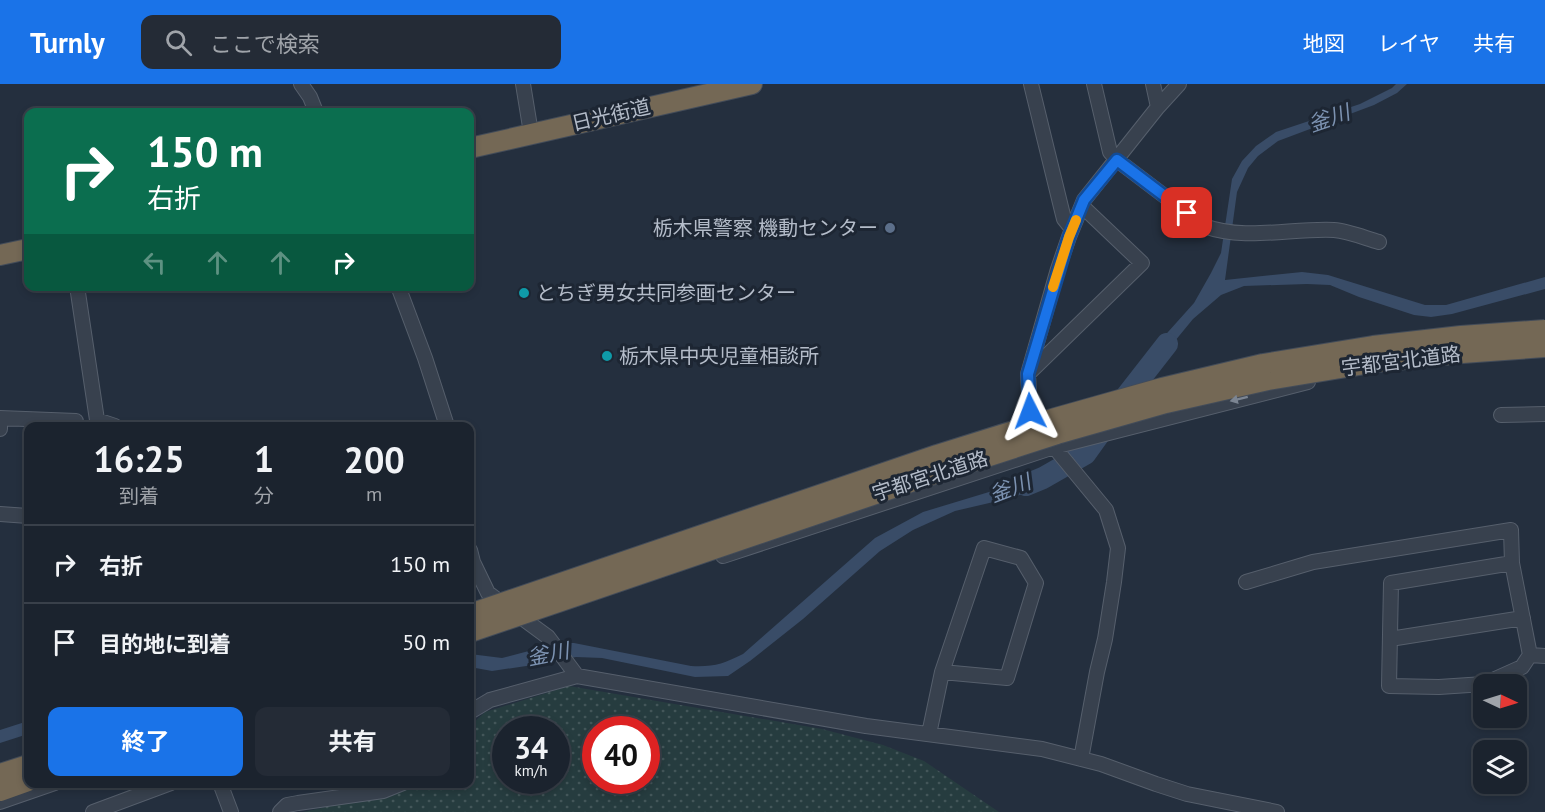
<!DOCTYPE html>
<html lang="ja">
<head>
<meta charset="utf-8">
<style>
	:root { --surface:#1b232e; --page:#242b36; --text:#f1f3f6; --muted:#a0a4aa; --line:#39404a; --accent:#1a73e8 }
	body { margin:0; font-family:"PT Sans","Noto Sans JP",sans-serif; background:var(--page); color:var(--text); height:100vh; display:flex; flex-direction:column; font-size:22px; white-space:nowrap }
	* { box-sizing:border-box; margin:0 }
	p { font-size:20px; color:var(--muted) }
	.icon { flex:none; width:33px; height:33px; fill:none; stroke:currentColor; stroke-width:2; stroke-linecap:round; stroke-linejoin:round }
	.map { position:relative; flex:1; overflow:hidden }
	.drawer { position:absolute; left:24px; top:338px; width:450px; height:366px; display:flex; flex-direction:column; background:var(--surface); border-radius:12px; box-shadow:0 3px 9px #0003,0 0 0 2px var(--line) }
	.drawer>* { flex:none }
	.top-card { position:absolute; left:24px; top:24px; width:450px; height:183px; border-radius:12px; box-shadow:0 3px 9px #0003,0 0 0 2px var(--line); background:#0b6e4f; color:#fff; overflow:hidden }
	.needle { width:39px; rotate:94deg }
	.fabs { position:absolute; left:1473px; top:590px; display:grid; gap:12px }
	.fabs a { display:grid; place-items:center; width:54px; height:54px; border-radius:12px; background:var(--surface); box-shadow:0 3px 9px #0003,0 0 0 2px var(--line); font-size:30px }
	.speed { position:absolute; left:492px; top:632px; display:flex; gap:12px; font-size:30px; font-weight:700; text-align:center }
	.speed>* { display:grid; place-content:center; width:78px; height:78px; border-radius:50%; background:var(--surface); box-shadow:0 3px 9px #0003,0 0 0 2px var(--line); line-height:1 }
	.speed small { font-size:15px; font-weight:400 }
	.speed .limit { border:9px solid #d22; background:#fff; color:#111 }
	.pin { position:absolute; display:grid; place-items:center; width:51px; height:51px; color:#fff; margin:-26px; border-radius:12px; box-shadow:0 3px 9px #0006 }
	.me { position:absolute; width:66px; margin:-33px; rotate:357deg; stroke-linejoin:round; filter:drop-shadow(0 0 4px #0008) }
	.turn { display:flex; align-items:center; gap:21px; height:126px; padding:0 24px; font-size:27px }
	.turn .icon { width:78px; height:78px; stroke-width:2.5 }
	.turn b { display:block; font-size:42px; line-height:51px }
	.lanes { display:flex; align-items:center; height:57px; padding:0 24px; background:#0003; justify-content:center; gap:30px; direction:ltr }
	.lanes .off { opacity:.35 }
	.eta { display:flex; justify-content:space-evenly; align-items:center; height:102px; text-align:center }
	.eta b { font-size:36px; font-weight:700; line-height:42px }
	.button { display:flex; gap:12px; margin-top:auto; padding:12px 24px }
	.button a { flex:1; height:69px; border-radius:12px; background:var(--accent); color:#fff; font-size:24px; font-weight:700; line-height:69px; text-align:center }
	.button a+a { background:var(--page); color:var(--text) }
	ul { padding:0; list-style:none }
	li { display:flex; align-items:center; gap:18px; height:78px; padding:0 24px; border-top:2px solid var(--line) }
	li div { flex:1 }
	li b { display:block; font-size:22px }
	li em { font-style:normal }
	header { display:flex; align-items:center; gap:36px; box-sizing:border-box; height:84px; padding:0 30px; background:var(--accent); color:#fff }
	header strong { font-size:28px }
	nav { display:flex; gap:33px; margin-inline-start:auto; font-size:21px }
	.search { width:420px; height:54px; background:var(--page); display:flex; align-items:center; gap:15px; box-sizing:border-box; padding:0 21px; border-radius:12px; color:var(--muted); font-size:22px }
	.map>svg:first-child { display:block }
</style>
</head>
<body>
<header>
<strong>Turnly</strong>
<div class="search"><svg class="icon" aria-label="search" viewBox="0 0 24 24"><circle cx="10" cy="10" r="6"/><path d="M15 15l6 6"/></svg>ここで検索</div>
<nav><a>地図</a><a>レイヤ</a><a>共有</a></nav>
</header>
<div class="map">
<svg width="1545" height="728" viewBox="0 0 1545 728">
	<defs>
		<pattern id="grass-dots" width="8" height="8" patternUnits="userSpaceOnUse" patternTransform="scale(1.5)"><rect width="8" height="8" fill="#263c3f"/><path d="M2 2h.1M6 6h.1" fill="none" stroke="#435659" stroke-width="1.8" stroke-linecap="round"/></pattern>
	</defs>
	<rect width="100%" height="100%" fill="#242f3e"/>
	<!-- grass -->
	<path fill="url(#grass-dots)" fill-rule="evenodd" d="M 569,602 L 822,645 L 883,661 L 924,677 L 999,728 L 303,728 L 391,709 L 412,699 L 470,699 L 470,642 L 485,628 ZM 506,645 L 556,645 L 556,696 L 506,696 ZM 596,645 L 646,645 L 646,696 L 596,696 Z"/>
	<!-- water -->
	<path fill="#394c67" d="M 1396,0 L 1407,0 L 1397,9 L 1374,21 L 1278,57 L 1258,72 L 1248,84 L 1237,108 L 1225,196 L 1302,188 L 1328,191 L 1425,221 L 1446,221 L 1545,193 L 1545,205 L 1452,230 L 1431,233 L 1414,231 L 1359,213 L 1330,201 L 1307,200 L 1244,202 L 1221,211 L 1193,235 L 1152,285 L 1142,277 L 1194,219 L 1211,189 L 1221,169 L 1232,95 L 1242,77 L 1256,62 L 1276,48 L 1360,20 L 1392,4 Z
		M 1051,386 L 1058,395 L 1015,413 L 955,427 L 913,446 L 880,467 L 803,535 L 750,577 L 728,592 L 695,593 L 602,574 L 576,573 L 546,579 L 492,587 L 470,583 L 470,570 L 502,574 L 559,559 L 574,559 L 691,582 C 714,583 723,580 743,570 L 875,454 L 923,428 L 989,408 L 1018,401 Z
		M 28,637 L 28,650 L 0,659 L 0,646 Z"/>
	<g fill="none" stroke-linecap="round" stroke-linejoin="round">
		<!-- river -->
		<path stroke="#394c67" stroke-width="22" d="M 1026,401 L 1043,394 L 1085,370 L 1128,310 L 1167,260"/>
		<defs>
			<path id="minor" d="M 301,0 L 310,13 L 316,28
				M 523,0 L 531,49
				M 1031,0 L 1061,123 L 1064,135 L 1072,145
				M 1094,0 L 1110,68 L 1117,76 L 1204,142 C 1245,157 1291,144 1334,146 C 1348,147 1365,154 1379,158
				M 1153,0 L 1158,23
				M 77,202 L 97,336 L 115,342
				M 398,202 L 425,274 L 447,342
				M 1029,289 L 1142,179 L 1082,122
				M 1501,331 L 1545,330
				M 0,345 L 0,334 L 76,337 L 76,342
				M 0,430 L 28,432
				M 470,466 L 473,478 L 488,509 L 548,553 L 577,592
				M 723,472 L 1054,363 L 1308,298
				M 1512,479 L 1391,499 L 1389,602 L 1439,603 L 1484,600 L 1522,583 L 1530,571
				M 1246,498 L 1313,478 L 1511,446 L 1512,479 L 1530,571 L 1545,572
				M 1390,555 L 1523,534
				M 470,628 L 490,616 L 577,592 L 866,642 L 1042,665 L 1101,680 L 1156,700 L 1187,710 L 1277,728
				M 929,650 L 942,588 L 984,464 L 1021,474 L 1036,499 L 1007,594 L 942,588
				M 1081,675 L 1097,588 L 1105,555 L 1114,498 L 1118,464 L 1106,426 L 1059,369 L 1030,327 L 1028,290 L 1058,185 L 1069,153 L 1084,116 L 1158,23 L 1179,0
				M 220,699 L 231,728
				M 0,718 L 55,699
				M 93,728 L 171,699
				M 280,728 L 287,721 L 298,719 L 383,707 L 403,699"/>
			<path id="highway" d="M 470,64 L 752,0
				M 0,171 L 28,165
				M 0,690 L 28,681
				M 0,707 L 28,697"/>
		</defs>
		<!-- minor casing -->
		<use href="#minor" stroke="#565f6c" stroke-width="16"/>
		<!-- highway casing -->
		<use href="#highway" stroke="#434c59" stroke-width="22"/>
		<!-- minor -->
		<use href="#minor" stroke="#38414e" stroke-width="14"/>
		<!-- highway -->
		<use href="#highway" stroke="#746855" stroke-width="20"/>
		<defs>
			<path id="highway-bridge" d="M 470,530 L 937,371 L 1052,335 L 1162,304 L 1263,280 L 1373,262 L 1461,252 L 1545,246
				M 470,548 L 943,387 L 1057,350 L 1166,319 L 1268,296 L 1377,278 L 1462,269 L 1545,263"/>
		</defs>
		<!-- highway-bridge casing -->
		<use href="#highway-bridge" stroke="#434c59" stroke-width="22" stroke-linecap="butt"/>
		<!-- highway-bridge -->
		<use href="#highway-bridge" stroke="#746855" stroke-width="20"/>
	</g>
	<!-- one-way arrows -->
	<defs><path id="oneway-solid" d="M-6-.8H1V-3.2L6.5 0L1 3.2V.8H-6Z" transform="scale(1.5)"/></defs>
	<use fill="#7c8592" href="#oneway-solid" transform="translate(1239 315) rotate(166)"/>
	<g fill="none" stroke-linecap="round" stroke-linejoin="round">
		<defs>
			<path id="route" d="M 1030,327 L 1028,290 L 1069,153 L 1084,116 L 1117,76 L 1187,129"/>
		</defs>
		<!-- route casing -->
		<use href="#route" stroke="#114b97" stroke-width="15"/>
		<!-- route -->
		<use href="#route" stroke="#1a73e8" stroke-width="10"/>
		<!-- slow -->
		<path stroke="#f59e0b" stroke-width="10" d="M 1053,203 L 1069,153 L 1076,136"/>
	</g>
	<!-- markers -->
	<circle fill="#5c6f8a" stroke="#1d2633" stroke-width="2" cx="890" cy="144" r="6"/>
	<g fill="#0f9aa8" stroke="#1d2633" stroke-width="2">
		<circle cx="524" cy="209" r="6"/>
		<circle cx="607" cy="272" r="6"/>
	</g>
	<g text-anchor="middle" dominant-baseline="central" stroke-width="6" stroke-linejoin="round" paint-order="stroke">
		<!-- street labels -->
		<g font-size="20" fill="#b4bcc9" stroke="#1d2633">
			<text transform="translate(611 31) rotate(-13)">日光街道</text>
			<text transform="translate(1401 277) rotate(-7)">宇都宮北道路</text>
			<text transform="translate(930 392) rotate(-18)">宇都宮北道路</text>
		</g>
		<!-- poi labels -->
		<g font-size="20" fill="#b4bcc9" stroke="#1d2633" text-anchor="start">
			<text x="878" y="144" text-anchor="end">栃木県警察 機動センター</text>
			<text x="536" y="209">とちぎ男女共同参画センター</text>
			<text x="619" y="272">栃木県中央児童相談所</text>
		</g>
		<!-- water labels -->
		<g font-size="21" font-style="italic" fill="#7c92b1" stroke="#1d2633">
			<text transform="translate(1329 34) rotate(-19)">釜川</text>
			<text transform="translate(1010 404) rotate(-21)">釜川</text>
			<text transform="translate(548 570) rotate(-11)">釜川</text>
		</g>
	</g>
</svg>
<div class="fabs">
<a><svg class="needle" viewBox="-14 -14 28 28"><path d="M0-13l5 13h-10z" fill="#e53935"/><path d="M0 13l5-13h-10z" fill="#a0a4aa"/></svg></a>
<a><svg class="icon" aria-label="layers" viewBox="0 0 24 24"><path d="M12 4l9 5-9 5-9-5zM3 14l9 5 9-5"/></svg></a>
</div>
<div class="speed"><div>34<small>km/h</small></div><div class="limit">40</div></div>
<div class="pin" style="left:1187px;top:129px;background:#d93025"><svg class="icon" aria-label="arrive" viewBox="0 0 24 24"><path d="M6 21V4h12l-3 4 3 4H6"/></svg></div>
<svg class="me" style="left:1030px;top:327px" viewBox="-20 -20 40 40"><path d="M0-17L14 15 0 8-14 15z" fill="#1a73e8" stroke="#fff" stroke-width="4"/></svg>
<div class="top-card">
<div class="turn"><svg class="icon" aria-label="right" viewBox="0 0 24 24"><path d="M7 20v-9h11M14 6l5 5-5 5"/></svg><div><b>150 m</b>右折</div></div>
<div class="lanes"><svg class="icon off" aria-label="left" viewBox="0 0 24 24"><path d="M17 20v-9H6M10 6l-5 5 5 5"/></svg><svg class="icon off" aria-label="ahead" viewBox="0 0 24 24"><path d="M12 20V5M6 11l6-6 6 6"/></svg><svg class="icon off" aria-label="ahead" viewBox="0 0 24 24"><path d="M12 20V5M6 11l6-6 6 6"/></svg><svg class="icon" aria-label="right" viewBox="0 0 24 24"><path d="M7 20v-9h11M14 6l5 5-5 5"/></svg></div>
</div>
<section class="drawer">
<div class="eta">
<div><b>16:25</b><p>到着</p></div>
<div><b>1</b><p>分</p></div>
<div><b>200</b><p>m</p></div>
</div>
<ul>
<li><svg class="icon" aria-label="right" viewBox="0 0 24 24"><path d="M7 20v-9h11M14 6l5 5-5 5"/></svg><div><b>右折</b></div><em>150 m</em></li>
<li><svg class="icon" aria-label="arrive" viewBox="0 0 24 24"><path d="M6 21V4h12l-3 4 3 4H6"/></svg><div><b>目的地に到着</b></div><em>50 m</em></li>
</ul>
<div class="button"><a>終了</a><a>共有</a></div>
</section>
</div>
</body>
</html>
